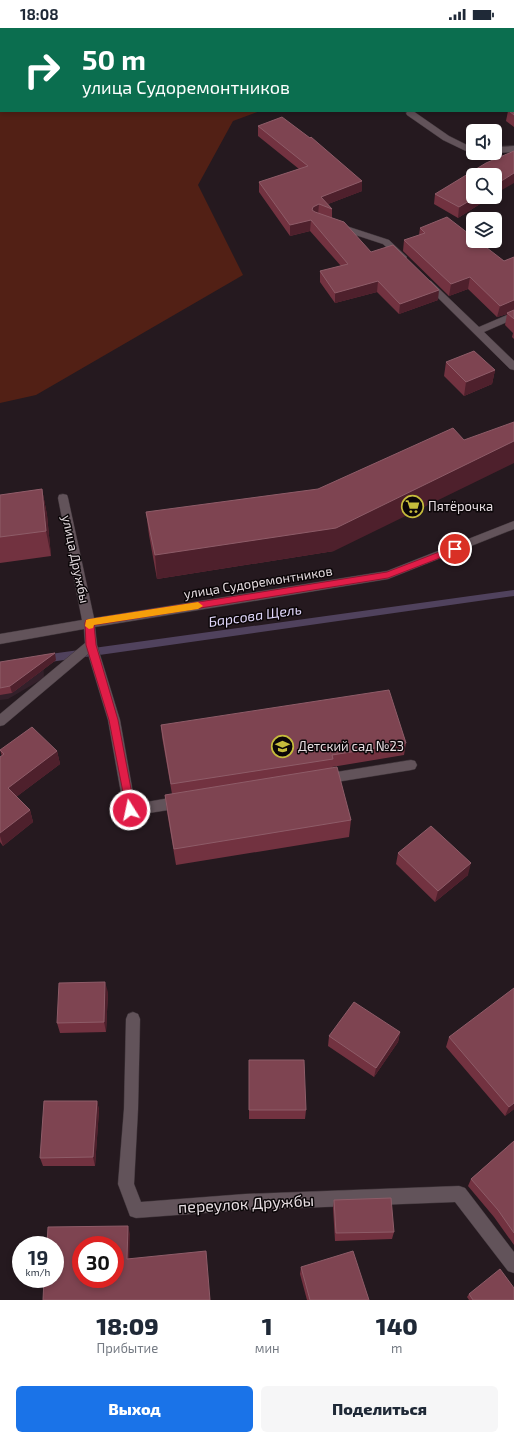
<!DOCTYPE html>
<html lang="ru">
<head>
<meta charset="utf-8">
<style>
	:root { --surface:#fff; --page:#f6f6f7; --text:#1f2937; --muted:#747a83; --accent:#1a73e8 }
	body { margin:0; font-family:"Exo 2",sans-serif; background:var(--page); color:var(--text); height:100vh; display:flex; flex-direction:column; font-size:15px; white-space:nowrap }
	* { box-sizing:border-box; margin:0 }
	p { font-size:13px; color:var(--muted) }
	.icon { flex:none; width:22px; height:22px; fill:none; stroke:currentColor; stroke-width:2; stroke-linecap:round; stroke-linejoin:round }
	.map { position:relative; height:1272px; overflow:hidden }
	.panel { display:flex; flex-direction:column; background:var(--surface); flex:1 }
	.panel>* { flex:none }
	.guide { position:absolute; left:0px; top:0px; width:514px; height:84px; box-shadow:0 2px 6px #0003; background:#0b6e4f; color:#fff; overflow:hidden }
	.tools { position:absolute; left:466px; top:96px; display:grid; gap:8px }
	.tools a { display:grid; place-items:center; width:36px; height:36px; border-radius:6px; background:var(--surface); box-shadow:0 2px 6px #0003; font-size:20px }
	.speed { position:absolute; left:12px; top:1208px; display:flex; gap:8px; font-size:20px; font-weight:700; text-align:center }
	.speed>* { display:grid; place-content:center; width:52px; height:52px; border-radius:50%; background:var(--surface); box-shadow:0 2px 6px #0003; line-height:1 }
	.speed small { font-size:10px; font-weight:400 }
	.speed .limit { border:6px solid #d22; background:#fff; color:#111 }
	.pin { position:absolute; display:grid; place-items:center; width:34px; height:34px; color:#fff; margin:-17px; border:2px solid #fff; border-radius:50%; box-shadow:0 1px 4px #0007 }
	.me { position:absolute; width:44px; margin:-22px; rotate:350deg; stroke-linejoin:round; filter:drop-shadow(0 0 3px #0008) }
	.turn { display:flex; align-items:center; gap:14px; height:84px; padding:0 16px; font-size:18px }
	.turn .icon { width:52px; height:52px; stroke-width:2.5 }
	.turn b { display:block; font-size:28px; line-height:34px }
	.eta { display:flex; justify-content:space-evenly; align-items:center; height:68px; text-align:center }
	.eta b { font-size:24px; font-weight:800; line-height:28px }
	.button { display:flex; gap:8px; margin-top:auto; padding:8px 16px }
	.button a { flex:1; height:46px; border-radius:6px; background:var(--accent); color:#fff; font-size:16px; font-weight:800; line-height:46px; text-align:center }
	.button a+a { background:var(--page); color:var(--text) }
	.status { display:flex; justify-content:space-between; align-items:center; height:28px; padding:0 20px; background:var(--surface); direction:ltr }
	.status svg { height:11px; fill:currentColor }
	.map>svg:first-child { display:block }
</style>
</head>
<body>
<div class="status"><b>18:08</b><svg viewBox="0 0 49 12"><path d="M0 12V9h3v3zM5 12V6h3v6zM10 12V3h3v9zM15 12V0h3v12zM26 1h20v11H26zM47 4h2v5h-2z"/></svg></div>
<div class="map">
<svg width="514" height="1272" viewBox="0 0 514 1272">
	<rect width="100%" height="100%" fill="#25191f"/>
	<!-- built -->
	<path fill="#33202a" d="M 43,630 L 44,650 L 8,671 L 0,672 L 0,637 Z"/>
	<!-- green -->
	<path fill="#522015" d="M 0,0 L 399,0 L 400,1 L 1,1 L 1,83 L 260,83 L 233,93 L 198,157 L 243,247 L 36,367 L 0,375 Z"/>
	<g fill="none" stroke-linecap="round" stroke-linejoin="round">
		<!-- stream -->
		<path fill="#50425d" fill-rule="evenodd" d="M 514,562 L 514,568 L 43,635 L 40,634 L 39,631 L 40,628 L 43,627 Z"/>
		<defs>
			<path id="street" d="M 408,83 L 413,83 L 449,108 L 473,120 L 473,125 L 475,125 L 470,125 L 443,112 L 407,87 L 406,85 Z
				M 514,118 L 514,124 L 495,125 L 495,119 Z
				M 337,195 L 389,212 L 407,229 L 405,231 L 399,231 L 383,216 L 334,200 L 332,198 Z
				M 428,252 L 431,253 L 479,299 L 514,284 L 514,291 L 484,304 L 514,333 L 514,342 L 510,341 L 425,257 L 423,255 L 425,253 Z
				M 63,466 L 67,467 L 68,470 L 94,590 L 387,543 L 514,493 L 514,501 L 388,551 L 95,599 L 97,617 L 120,692 L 135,776 L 181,768 L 186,770 L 187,774 L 186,778 L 181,780 L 130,788 L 125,786 L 124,782 L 108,692 L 88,626 L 4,697 L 0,698 L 0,686 L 85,615 L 84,601 L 0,616 L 0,606 L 82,592 L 58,470 L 59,467 Z
				M 411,732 L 415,733 L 417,737 L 415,741 L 411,742 L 324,756 L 319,755 L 318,751 L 319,747 L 324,746 Z
				M 133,984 L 138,986 L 140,991 L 138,1081 L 134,1156 L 141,1174 L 245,1166 L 459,1158 L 465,1160 L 514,1224 L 514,1245 L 508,1243 L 455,1174 L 245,1182 L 136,1190 L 130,1188 L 118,1156 L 124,1081 L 126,991 L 128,986 Z"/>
		</defs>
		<!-- street casing -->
		<use href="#street" stroke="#3e3439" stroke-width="1"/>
		<!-- street -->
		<use href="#street" fill="#62535a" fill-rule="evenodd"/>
	</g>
	<!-- wall -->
	<path fill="#723240" d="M 514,80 L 514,99 L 506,93 L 508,83 L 513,83 Z
		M 258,98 L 362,153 L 362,163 L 328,176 L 332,181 L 332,190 L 371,224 L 438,272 L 399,286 L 377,264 L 335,275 L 320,254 L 320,243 L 341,238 L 310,203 L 290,208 L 259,164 L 259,154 L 299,141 L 258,108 Z
		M 435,166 L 473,169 L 491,169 L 458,190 L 434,176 Z
		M 420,200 L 504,233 L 514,229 L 514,311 L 512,309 L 513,305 L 505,297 L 507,286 L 497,289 L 468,261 L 449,268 L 403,223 L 404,212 L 419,207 Z
		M 446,334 L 495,342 L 492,356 L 464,368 L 444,348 Z
		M 42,461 L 47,487 L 51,528 L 0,535 L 0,467 Z
		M 146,484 L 334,523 L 157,551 L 149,507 Z
		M 56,632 L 12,665 L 0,667 L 0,634 Z
		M 161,697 L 406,715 L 404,727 L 332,739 L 351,792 L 349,809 L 176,837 L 167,784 L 165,767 L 172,766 L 162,709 Z
		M 0,722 L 57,723 L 60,736 L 16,769 L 30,782 L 33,794 L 3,818 L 0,814 L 0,729 L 2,728 Z
		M 398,825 L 468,847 L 435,874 L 396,836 Z
		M 108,964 L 106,1004 L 60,1005 L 57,995 Z
		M 400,1004 L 398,1014 L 374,1049 L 328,1018 L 329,1008 Z
		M 449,1009 L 514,1081 L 505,1088 L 446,1019 Z
		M 249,1032 L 306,1082 L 305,1091 L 249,1091 Z
		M 97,1073 L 99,1082 L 95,1138 L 43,1138 L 40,1130 Z
		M 514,1113 L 514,1217 L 494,1189 L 468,1158 L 471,1151 Z
		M 334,1172 L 394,1204 L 392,1211 L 335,1213 L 333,1180 Z
		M 301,1239 L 369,1272 L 307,1272 L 300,1246 Z
		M 469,1266 L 514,1272 L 469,1272 L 467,1269 Z"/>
	<!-- shaded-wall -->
	<path fill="#4e202c" d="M 514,145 L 514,155 L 495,166 L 495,157 Z
		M 362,153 L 362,163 L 323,178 L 321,169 Z
		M 476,169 L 491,169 L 458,190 L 459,179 Z
		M 319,176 L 318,187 L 312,190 L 313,179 Z
		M 311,192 L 310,203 L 290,208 L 290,197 Z
		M 470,249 L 468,261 L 449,268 L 451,256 Z
		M 378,253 L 377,264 L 335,275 L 335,265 Z
		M 439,262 L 438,272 L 399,286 L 400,276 Z
		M 514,272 L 514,284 L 507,285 L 507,286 L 497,289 L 500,278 Z
		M 495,342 L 492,356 L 464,368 L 466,354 Z
		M 514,413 L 514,435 L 334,523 L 157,551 L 155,527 Z
		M 42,461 L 47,487 L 51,528 L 46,503 Z
		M 55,625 L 56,632 L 12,665 L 10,658 Z
		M 57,723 L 60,736 L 12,772 L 8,760 Z
		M 30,782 L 33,794 L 3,818 L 0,808 L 0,805 Z
		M 471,835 L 468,847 L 435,874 L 438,863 Z
		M 105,954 L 108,964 L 106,1004 L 104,994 Z
		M 400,1004 L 398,1014 L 374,1049 L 376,1040 Z
		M 97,1073 L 99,1082 L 95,1138 L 93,1129 Z
		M 514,1075 L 514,1081 L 505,1088 L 509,1079 Z
		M 128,1198 L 130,1206 L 129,1238 L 127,1231 Z"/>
	<!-- building -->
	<path fill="#7e4451" stroke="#8e5c68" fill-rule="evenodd" d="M 514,80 L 514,87 L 509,83 L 513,83 L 513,81 Z
		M 282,89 L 310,110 L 311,109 L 362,153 L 321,169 L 332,181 L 319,176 L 313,179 L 312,182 L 315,184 L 344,194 L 371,224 L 393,217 L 439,262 L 400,276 L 378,253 L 335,265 L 320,243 L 348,236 L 311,192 L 290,197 L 259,154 L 308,138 L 258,98 Z
		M 514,123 L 514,145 L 495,157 L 495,147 L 473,147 L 473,169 L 476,169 L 459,179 L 435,166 L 486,135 Z
		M 447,189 L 473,209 L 473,213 L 478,213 L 504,233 L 514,229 L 514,272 L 500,278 L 470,249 L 451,256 L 404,212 L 425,205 L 420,200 Z
		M 514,282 L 514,291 L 507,285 Z
		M 474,323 L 495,342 L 466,354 L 446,334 Z
		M 514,394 L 514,413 L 336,500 L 155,527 L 146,484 L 318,461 L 453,400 L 464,412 Z
		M 42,461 L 46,503 L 0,509 L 0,467 Z
		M 55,625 L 10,658 L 0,660 L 0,634 Z
		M 389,662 L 406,715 L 332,727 L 333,731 L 171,756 L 161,697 Z
		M 32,699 L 57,723 L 8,760 L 30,782 L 0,805 L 0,729 L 4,726 L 0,722 Z
		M 337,739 L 351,792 L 174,821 L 165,767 Z
		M 431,798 L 471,835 L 438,863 L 398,825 Z
		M 105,954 L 104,994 L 57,995 L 59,955 Z
		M 514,960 L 514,1075 L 509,1079 L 449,1009 Z
		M 354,974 L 400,1004 L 376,1040 L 329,1008 Z
		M 249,1032 L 304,1032 L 306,1082 L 249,1082 Z
		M 44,1073 L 97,1073 L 93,1129 L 40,1130 Z
		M 514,1113 L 514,1205 L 498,1182 L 471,1151 Z
		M 391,1170 L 394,1204 L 336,1205 L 334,1172 Z
		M 128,1198 L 127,1231 L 206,1223 L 210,1272 L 43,1272 L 44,1251 L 55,1251 L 55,1217 L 47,1217 L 48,1199 ZM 81,1217 L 115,1217 L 115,1251 L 81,1251 Z
		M 353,1223 L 369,1272 L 310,1272 L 301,1239 Z
		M 500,1241 L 514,1260 L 514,1272 L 473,1272 L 469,1266 Z"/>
	<!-- route -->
	<path fill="#e11d48" stroke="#92132f" d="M 455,518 L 459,521 L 458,523 L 388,550 L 94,597 L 96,617 L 118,692 L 135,782 L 133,785 L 130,786 L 127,785 L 109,692 L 86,617 L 85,595 L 86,592 L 387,544 Z"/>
	<!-- slow -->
	<path fill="#f59e0b" d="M 198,574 L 203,578 L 198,581 L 94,597 L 93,600 L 89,601 L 85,598 L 86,592 L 89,591 Z"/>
	<!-- icons -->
	<defs>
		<symbol id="supermarket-ring" viewBox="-11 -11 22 22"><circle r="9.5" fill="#0b0608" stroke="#c6bc3c" stroke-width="1.5"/><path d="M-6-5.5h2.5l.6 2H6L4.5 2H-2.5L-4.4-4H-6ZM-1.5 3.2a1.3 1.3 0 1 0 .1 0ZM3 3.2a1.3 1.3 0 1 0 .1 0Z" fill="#c6bc3c"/></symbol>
		<symbol id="school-ring" viewBox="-11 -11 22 22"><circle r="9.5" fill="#0b0608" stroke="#c6bc3c" stroke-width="1.5"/><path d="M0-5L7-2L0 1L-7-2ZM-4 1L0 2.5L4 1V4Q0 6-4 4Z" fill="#c6bc3c"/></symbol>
	</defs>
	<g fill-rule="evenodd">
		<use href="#supermarket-ring" x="400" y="466" width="25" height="25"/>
		<use href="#school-ring" x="270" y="706" width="25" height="25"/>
	</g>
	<g text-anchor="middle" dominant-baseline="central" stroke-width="3" stroke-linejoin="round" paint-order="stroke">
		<!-- poi labels -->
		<g font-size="13" fill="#e6dde1" stroke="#0b0608" text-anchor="start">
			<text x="428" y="478">Пятёрочка</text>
			<text x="298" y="718">Детский сад №23</text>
		</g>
		<!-- street labels -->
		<g font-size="13" fill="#e6dde1" stroke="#0b0608">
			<text transform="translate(76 531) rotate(78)">улица Дружбы</text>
			<text transform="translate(258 554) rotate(-9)">улица Судоремонтников</text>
		</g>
		<!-- water labels -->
		<g font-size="14" font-style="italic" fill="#e0d6fa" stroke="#0b0608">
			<text transform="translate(255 587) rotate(-8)">Барсова Щель</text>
		</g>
		<!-- near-street labels -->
		<g font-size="16" fill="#e6dde1" stroke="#0b0608">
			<text transform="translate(246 1175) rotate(-3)">переулок Дружбы</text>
		</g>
	</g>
</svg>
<div class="tools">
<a><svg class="icon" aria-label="sound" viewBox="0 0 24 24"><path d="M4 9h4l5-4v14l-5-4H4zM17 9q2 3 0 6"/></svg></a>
<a><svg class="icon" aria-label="search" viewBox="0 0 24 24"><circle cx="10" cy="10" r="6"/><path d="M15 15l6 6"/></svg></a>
<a><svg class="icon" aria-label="layers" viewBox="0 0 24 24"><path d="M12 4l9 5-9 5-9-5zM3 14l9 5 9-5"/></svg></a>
</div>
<div class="speed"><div>19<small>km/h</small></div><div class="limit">30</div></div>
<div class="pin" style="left:455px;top:521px;background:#d93025"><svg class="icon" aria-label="arrive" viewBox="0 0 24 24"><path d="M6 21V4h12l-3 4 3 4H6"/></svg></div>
<svg class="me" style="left:130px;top:782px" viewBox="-20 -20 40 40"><circle r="17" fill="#e11d48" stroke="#fff" stroke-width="3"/><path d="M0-11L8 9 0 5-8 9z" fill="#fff"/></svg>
<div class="guide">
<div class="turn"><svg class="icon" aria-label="right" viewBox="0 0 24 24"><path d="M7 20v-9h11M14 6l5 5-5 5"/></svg><div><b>50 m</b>улица Судоремонтников</div></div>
</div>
</div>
<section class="panel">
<div class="eta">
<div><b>18:09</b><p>Прибытие</p></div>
<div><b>1</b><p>мин</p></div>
<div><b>140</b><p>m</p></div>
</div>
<div class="button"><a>Выход</a><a>Поделиться</a></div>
</section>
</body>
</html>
